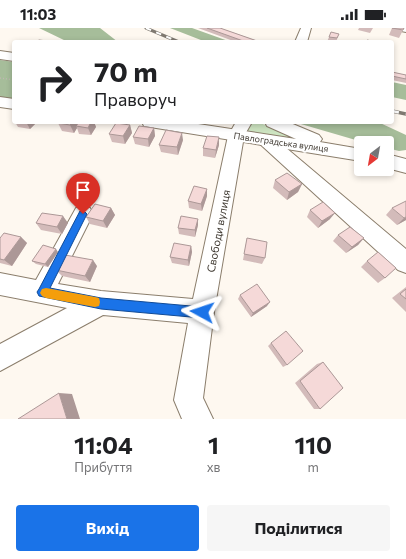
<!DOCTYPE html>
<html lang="uk">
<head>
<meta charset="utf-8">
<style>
	:root { --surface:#fff; --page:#f6f6f6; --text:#202124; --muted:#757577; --accent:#1a73e8 }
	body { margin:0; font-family:Commissioner,sans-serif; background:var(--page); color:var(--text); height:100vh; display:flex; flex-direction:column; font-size:15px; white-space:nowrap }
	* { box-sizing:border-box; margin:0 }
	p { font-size:13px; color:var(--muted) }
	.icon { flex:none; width:22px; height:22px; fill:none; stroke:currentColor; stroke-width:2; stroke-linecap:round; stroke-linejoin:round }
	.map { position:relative; height:391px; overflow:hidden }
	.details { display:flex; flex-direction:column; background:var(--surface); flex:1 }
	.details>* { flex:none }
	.guide { position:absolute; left:12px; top:12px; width:382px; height:84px; border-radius:4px; box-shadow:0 2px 6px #0003; background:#fff; color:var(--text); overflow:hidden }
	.needle { width:26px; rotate:211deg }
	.tools { position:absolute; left:354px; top:108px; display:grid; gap:8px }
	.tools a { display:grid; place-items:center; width:40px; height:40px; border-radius:4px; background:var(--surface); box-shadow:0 2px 6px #0003; font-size:20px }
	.pin { position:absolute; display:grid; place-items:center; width:34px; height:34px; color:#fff; margin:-41px -17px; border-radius:50% 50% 50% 0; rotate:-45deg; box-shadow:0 0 4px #0007 }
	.pin .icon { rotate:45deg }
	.me { position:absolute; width:44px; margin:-22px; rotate:275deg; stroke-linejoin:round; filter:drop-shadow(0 0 3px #0008) }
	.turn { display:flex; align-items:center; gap:14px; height:84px; padding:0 16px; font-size:18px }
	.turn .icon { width:52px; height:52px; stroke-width:2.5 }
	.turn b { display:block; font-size:28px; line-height:34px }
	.eta { display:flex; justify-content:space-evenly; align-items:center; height:68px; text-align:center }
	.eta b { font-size:24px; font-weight:700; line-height:28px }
	.button { display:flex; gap:8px; margin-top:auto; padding:8px 16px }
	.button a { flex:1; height:46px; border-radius:4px; background:var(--accent); color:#fff; font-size:16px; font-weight:700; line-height:46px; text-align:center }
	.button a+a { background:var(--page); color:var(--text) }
	.status { display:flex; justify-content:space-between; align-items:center; height:28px; padding:0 20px; background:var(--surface); direction:ltr }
	.status svg { height:11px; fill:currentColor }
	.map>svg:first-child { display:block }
</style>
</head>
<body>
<div class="status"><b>11:03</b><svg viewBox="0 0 49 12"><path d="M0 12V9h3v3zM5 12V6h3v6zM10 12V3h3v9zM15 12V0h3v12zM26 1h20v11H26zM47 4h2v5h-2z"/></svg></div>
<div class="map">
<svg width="406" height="391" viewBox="0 0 406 391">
	<rect width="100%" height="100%" fill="#fef8f0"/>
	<!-- green -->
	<path fill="#cde4c1" d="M 251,94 L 260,95 L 303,111 L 301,113 L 246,104 Z"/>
	<!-- forest -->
	<path fill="#a6bd9a" d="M 39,0 L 100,0 L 118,14 L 68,14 Z
		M 170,0 L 192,0 L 231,14 L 206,14 Z
		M 0,32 L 14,34 L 14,71 L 0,69 Z
		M 392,54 L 406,57 L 406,72 L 392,69 Z
		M 294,94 L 378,94 L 406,107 L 406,122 L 399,123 L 387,120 L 387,115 L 366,115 Z"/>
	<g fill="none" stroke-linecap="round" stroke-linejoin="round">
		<defs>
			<path id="minor" d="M 301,0 L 311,0 L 307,14 L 295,14 Z
				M 395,0 L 406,0 L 406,4 L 396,2 Z
				M 236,94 L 252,94 L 244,108 L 214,284 L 203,370 L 213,391 L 182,391 L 174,372 L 188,295 L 103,287 L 0,343 L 0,316 L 67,280 L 0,267 L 0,245 L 36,252 L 76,180 L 83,178 L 90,180 L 93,186 L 58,256 L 101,263 L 193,271 L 228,108 Z
				M 266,107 L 272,108 L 406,221 L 406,245 L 398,242 L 260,116 L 258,112 L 260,108 Z"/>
			<path id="major" d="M 0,23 L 14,25 L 14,33 L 0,31 Z
				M 0,69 L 14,71 L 14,81 L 0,79 Z
				M 142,94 L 185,94 L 296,111 L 267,98 L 265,94 L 288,94 L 319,107 L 322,111 L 320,114 L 361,121 L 361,133 L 150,99 L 144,98 Z
				M 387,126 L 406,131 L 406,145 L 387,140 Z"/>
		</defs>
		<!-- minor casing -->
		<use href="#minor" stroke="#8b7e6c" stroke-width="2"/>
		<!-- major casing -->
		<use href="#major" stroke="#8b7e6c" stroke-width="2"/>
		<!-- path -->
		<path stroke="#bfb9b1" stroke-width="1.5" stroke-dasharray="1 2" stroke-linecap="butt" d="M 0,50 L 14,52"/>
		<!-- minor -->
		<use href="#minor" fill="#fff" fill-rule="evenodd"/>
		<!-- major -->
		<use href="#major" fill="#fff" fill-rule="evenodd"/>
		<defs>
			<path id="rail-far1" d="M 146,0 L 179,14"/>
			<path id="rail" d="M 392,83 L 406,86"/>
		</defs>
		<!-- rail-far1 casing -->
		<use href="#rail-far1" stroke="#7f7971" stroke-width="3"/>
		<!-- rail casing -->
		<use href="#rail" stroke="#7f7971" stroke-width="3.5"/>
		<!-- rail-far1 -->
		<use href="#rail-far1" stroke="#fff" stroke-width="2" stroke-dasharray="5.5" stroke-linecap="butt"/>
		<!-- rail -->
		<use href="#rail" stroke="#fff" stroke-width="2.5" stroke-dasharray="7" stroke-linecap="butt"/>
	</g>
	<!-- wall -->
	<path fill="#d3bbba" d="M 198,0 L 220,0 L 260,14 L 236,14 Z
		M 359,0 L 373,0 L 370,5 L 358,2 Z
		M 392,0 L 404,0 L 399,10 L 389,7 Z
		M 339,6 L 336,14 L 327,14 L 329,9 Z
		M 392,44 L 406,47 L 406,55 L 392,52 Z
		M 15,94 L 37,94 L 30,101 L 18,99 Z
		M 79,94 L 94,94 L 96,99 L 91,107 L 79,106 L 77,100 L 74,105 L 62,103 L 58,95 L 79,95 Z
		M 130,97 L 132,105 L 125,116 L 112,114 L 109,106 Z
		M 154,100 L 155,108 L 149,119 L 135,116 L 133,109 Z
		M 183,112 L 178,127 L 161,124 L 159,117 Z
		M 219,117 L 215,130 L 203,128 L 203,120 Z
		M 275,152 L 302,156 L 298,164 L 287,172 L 273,160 Z
		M 207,161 L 207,168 L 202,183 L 189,180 L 188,173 Z
		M 111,180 L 115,187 L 107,200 L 90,196 L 86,189 Z
		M 392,180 L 406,192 L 397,197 L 386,187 Z
		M 310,182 L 330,191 L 318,200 L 307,189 Z
		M 198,191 L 198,197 L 195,209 L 179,206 L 178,200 Z
		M 36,195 L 68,195 L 62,206 L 41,202 Z
		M 338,207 L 364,210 L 358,217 L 346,225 L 333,213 Z
		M 0,209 L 21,209 L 27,215 L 12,238 L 0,235 Z
		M 247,210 L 265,230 L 262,236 L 243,232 Z
		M 191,218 L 192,224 L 189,238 L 172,235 L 170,229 Z
		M 58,224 L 48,239 L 36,236 L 32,233 Z
		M 367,233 L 385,250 L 378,255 L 361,239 Z
		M 97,238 L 90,254 L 62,248 L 56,242 Z
		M 406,259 L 406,284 L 392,270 Z
		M 240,267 L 267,278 L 251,289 L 238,271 Z
		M 271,315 L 287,337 L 283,339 L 268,318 Z
		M 323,334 L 320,381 L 314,381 L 295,355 L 317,336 Z"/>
	<!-- shaded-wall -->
	<path fill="#ac9897" d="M 26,94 L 37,94 L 30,101 Z
		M 73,94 L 78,94 L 80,97 L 76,98 L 77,100 L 74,105 L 70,97 Z
		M 91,94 L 94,94 L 96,99 L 91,107 L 88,100 Z
		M 130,97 L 132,105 L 125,116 L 123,108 Z
		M 154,100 L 155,108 L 149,119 L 148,111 Z
		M 182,105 L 183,112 L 178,127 L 177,119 Z
		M 219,109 L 219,117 L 215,130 L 216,122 Z
		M 302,156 L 298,164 L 287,172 L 289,164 Z
		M 207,161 L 207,168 L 202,183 L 201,176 Z
		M 111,180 L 115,187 L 107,200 L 103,193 Z
		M 335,185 L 330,191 L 318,200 L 322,193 Z
		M 63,188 L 68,195 L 62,206 L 57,199 Z
		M 406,189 L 406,192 L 397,197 L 404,190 Z
		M 198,191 L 198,197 L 195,209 L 195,202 Z
		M 21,209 L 27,215 L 12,238 L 4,232 Z
		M 364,210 L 358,217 L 346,225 L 352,219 Z
		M 191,218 L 192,224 L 189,238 L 188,232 Z
		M 56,221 L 58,224 L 48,239 L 45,236 Z
		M 93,232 L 97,238 L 90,254 L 85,248 Z
		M 270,274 L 267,278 L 251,289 L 253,285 Z
		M 59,365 L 72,366 L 80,391 L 67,391 Z"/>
	<!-- building -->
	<path fill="#f5d9d8" stroke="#ac9897" d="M 207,0 L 220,0 L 260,14 L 246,14 Z
		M 392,0 L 404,0 L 403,2 Z
		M 331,4 L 339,6 L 337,10 L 329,9 Z
		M 39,12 L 55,14 L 36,14 Z
		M 367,12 L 377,14 L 366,14 Z
		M 392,44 L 406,47 L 406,51 L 392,48 Z
		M 59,94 L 73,94 L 70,97 L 58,95 Z
		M 79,94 L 91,94 L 88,100 L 76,98 Z
		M 116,95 L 130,97 L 123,108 L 109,106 Z
		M 139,98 L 154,100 L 148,111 L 133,109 Z
		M 166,102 L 182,105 L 177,119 L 159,117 Z
		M 207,108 L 219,109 L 216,122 L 203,120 Z
		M 287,145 L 302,156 L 289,164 L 275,152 Z
		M 194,158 L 207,161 L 201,176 L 188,173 Z
		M 406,173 L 406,189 L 404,190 L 392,180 Z
		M 323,174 L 335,185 L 322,193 L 310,182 Z
		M 95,176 L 111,180 L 103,193 L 86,189 Z
		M 42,185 L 63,188 L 57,199 L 36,195 Z
		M 181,188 L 198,191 L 195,202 L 178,200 Z
		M 350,199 L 364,210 L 352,219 L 338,207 Z
		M 4,205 L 21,209 L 4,232 L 0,231 L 0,210 Z
		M 247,210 L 267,214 L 265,230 L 244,226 Z
		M 174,215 L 191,218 L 188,232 L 170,229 Z
		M 43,217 L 56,221 L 45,236 L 32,233 Z
		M 378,224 L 396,240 L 385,250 L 367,233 Z
		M 65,227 L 93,232 L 85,248 L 56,242 Z
		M 257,256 L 270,274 L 253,285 L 240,267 Z
		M 406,261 L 406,271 L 400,266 Z
		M 286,303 L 303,323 L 287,337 L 271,315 Z
		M 323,334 L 343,360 L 320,381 L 300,353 Z
		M 59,365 L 67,391 L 18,391 Z"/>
	<!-- route -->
	<path fill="#1a73e8" stroke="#114b97" d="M 83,182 L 87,186 L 50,260 L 101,270 L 202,279 L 206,280 L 208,284 L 206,288 L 202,290 L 101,281 L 39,268 L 37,264 L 39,261 L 80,183 Z"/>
	<!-- slow -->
	<path fill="#f59e0b" d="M 46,260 L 95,269 L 99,270 L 100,274 L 99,278 L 95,279 L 46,270 L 42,268 L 40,265 L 42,261 Z"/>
	<g text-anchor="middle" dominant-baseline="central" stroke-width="4" stroke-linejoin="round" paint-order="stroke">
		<!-- far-street labels -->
		<g font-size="9" fill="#3f3931" stroke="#fff">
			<text transform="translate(281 114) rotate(8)">Павлоградська вулиця</text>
		</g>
		<!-- street labels -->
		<g font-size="11" fill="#3f3931" stroke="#fff">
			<text transform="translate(218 203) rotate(-79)">Свободи вулиця</text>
		</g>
	</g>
</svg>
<div class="tools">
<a><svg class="needle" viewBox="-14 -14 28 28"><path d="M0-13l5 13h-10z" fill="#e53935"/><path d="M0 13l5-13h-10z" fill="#757577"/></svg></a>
</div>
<div class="pin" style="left:83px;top:186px;background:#d93025"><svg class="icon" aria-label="arrive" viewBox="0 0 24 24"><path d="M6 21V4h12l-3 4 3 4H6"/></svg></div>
<svg class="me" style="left:202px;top:284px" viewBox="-20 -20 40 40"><path d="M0-17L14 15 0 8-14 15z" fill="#1a73e8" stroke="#fff" stroke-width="4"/></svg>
<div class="guide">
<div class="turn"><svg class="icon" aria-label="right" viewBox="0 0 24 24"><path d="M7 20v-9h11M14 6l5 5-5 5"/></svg><div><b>70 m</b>Праворуч</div></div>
</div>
</div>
<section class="details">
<div class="eta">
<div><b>11:04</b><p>Прибуття</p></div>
<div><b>1</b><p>хв</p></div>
<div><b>110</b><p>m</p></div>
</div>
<div class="button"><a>Вихід</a><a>Поділитися</a></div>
</section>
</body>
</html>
